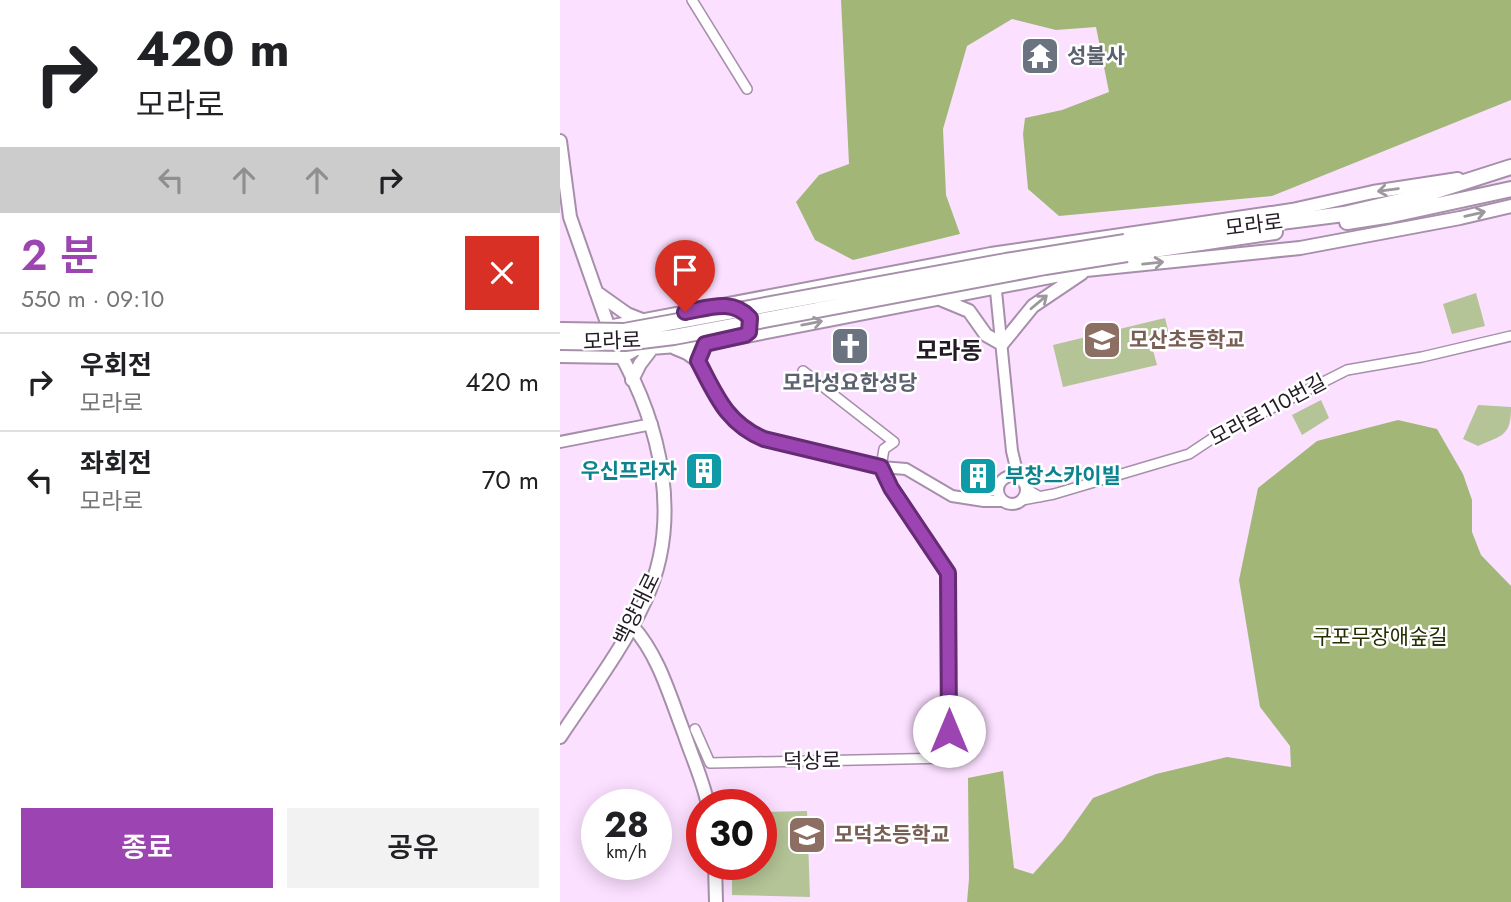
<!DOCTYPE html>
<html lang="ko">
<head>
<meta charset="utf-8">
<style>
	:root { --surface:#fff; --page:#f2f2f2; --text:#202124; --muted:#757577; --line:#e0e0e0; --accent:#9c44b1 }
	body { margin:0; font-family:Jost,"Noto Sans KR",sans-serif; background:var(--page); color:var(--text); height:100vh; display:flex; flex-direction:column; font-size:26px; white-space:nowrap }
	* { box-sizing:border-box; margin:0 }
	p { font-size:23px; color:var(--muted) }
	.icon { flex:none; width:38px; height:38px; fill:none; stroke:currentColor; stroke-width:2; stroke-linecap:round; stroke-linejoin:round }
	.map { position:relative; flex:1; overflow:hidden }
	.sheet { display:flex; flex-direction:column; background:var(--surface); width:560px }
	.sheet>* { flex:none }
	.hud { background:#fff; color:var(--text); overflow:hidden }
	.speed { position:absolute; left:21px; top:789px; display:flex; gap:14px; font-size:35px; font-weight:700; text-align:center }
	.speed>* { display:grid; place-content:center; width:91px; height:91px; border-radius:50%; background:var(--surface); box-shadow:0 4px 18px #0003; line-height:1 }
	.speed small { font-size:18px; font-weight:400 }
	.speed .limit { border:10px solid #d22; background:#fff; color:#111 }
	.pin { position:absolute; display:grid; place-items:center; width:60px; height:60px; color:#fff; margin:-72px -30px; border-radius:50% 50% 50% 0; rotate:-45deg; box-shadow:0 0 7px #0007 }
	.pin .icon { rotate:45deg }
	.me { position:absolute; width:77px; margin:-38px; rotate:0deg; stroke-linejoin:round; filter:drop-shadow(0 0 5px #0008) }
	.turn { display:flex; align-items:center; gap:24px; height:147px; padding:0 21px; font-size:32px }
	.turn .icon { width:91px; height:91px; stroke-width:2.5 }
	.turn b { display:block; font-size:49px; line-height:60px }
	.lanes { display:flex; align-items:center; height:66px; padding:0 21px; background:#0003; justify-content:center; gap:35px; direction:ltr }
	.lanes .off { opacity:.35 }
	.round { display:grid; place-items:center; flex:none; width:74px; height:74px; border-radius:0px; background:var(--page) }
	.head { display:flex; align-items:center; justify-content:space-between; height:119px; padding:0 21px }
	h1 { font-size:42px; font-weight:600; line-height:52px; color:var(--accent) }
	.cta { display:flex; gap:14px; margin-top:auto; padding:14px 21px }
	.cta a { flex:1; height:80px; border-radius:0px; background:var(--accent); color:#fff; font-size:28px; font-weight:600; line-height:80px; text-align:center }
	.cta a+a { background:var(--page); color:var(--text) }
	ul { padding:0; list-style:none }
	li { display:flex; align-items:center; gap:21px; height:98px; padding:0 21px; border-top:2px solid var(--line) }
	li div { flex:1 }
	li b { display:block; font-size:26px }
	li em { font-style:normal }
	main { display:flex; flex:1; min-height:0 }
	.map>svg:first-child { display:block }
</style>
</head>
<body>
<main>
<section class="sheet">
<div class="hud">
<div class="turn"><svg class="icon" aria-label="right" viewBox="0 0 24 24"><path d="M7 20v-9h11M14 6l5 5-5 5"/></svg><div><b>420 m</b>모라로</div></div>
<div class="lanes"><svg class="icon off" aria-label="left" viewBox="0 0 24 24"><path d="M17 20v-9H6M10 6l-5 5 5 5"/></svg><svg class="icon off" aria-label="ahead" viewBox="0 0 24 24"><path d="M12 20V5M6 11l6-6 6 6"/></svg><svg class="icon off" aria-label="ahead" viewBox="0 0 24 24"><path d="M12 20V5M6 11l6-6 6 6"/></svg><svg class="icon" aria-label="right" viewBox="0 0 24 24"><path d="M7 20v-9h11M14 6l5 5-5 5"/></svg></div>
</div>
<div class="head"><div><h1>2 분</h1><p>550 m · 09:10</p></div><a class="round" style="background:#d93025;color:#fff"><svg class="icon" aria-label="close" viewBox="0 0 24 24"><path d="M6 6l12 12M18 6L6 18"/></svg></a></div>
<ul>
<li><svg class="icon" aria-label="right" viewBox="0 0 24 24"><path d="M7 20v-9h11M14 6l5 5-5 5"/></svg><div><b>우회전</b><p>모라로</p></div><em>420 m</em></li>
<li><svg class="icon" aria-label="left" viewBox="0 0 24 24"><path d="M17 20v-9H6M10 6l-5 5 5 5"/></svg><div><b>좌회전</b><p>모라로</p></div><em>70 m</em></li>
</ul>
<div class="cta"><a>종료</a><a>공유</a></div>
</section>
<div class="map">
<svg width="951" height="902" viewBox="0 0 951 902">
	<rect width="100%" height="100%" fill="#fbe0ff"/>
	<!-- green -->
	<path fill="#b4c496" d="M 916,293 L 925,326 L 892,334 L 883,304 Z
		M 605,318 L 610,338 L 591,343 L 597,365 L 503,387 L 493,345 Z
		M 761,400 L 769,418 L 742,435 L 732,415 Z
		M 918,405 L 951,407 C 951,436 943,435 918,446 L 903,439 Z
		M 247,811 L 250,897 L 172,895 L 172,865 L 201,864 L 201,812 Z"/>
	<!-- forest -->
	<path fill="#a2b777" d="M 281,0 L 951,0 L 951,100 L 712,196 L 499,216 L 468,189 L 463,134 L 465,118 L 502,110 L 549,92 L 536,27 L 496,30 L 452,19 L 407,46 L 383,129 L 386,195 L 400,234 L 293,260 L 255,240 L 236,202 L 259,175 L 289,164 Z
		M 838,420 L 877,429 L 903,474 L 912,500 L 912,532 L 921,555 L 951,586 L 951,902 L 407,902 L 409,879 L 408,778 L 443,771 L 454,868 L 473,874 L 503,840 L 533,798 L 596,774 L 667,757 L 731,767 L 730,746 L 700,707 L 679,580 L 698,488 L 757,441 Z"/>
	<g fill="none" stroke-linecap="round" stroke-linejoin="round">
		<defs>
			<path id="minor" d="M 132,0 L 187,89
				M 466,489 L 480,497
				M 462,500 L 494,494 L 629,454 L 653,438 L 787,370 L 862,357 L 951,336
				M 135,729 L 150,763 L 390,758 L 388,573 L 331,487 L 321,467 L 324,449 L 334,442 L 243,371"/>
			<path id="tertiary" d="M 435,281 L 452,451 L 458,476
				M 138,361 C 156,395 166,423 204,439 L 321,467 L 346,469 L 392,496 L 424,501 L 443,501
				M 0,442 L 92,424
				M438 490a14 14 0 1 1 28 0a14 14 0 1 1-28 0Z
				M 409,495 L 438,489"/>
			<path id="secondary" d="M 0,141 L 10,217 L 51,334
				M 36,292 L 67,314 L 82,320
				M 380,299 L 409,311 L 426,335 L 442,344 L 473,306 L 522,273
				M 48,327 L 431,254 L 732,210 L 813,192 L 898,179
				M 115,348 L 127,353 L 138,361 L 145,344
				M 0,356 L 62,357 L 76,349 L 145,344 L 526,270 L 740,248 L 900,218 L 951,206
				M 72,380 L 80,364 L 93,347
				M 73,627 C 99,656 110,697 124,733 C 132,757 143,780 148,805
				M 0,737 C 29,693 63,649 85,601 C 123,520 101,425 58,350
				M 155,864 L 156,902"/>
			<path id="trunk" d="M 787,222 L 832,215 L 951,189
				M 565,242 L 784,214 L 857,197 L 951,167
				M 567,254 L 715,232"/>
		</defs>
		<!-- minor casing -->
		<use href="#minor" stroke="#a78fab" stroke-width="12"/>
		<!-- tertiary casing -->
		<use href="#tertiary" stroke="#a78fab" stroke-width="14"/>
		<!-- secondary casing -->
		<use href="#secondary" stroke="#a78fab" stroke-width="16"/>
		<!-- trunk casing -->
		<use href="#trunk" stroke="#a78fab" stroke-width="18"/>
		<!-- minor -->
		<use href="#minor" stroke="#fff" stroke-width="9"/>
		<!-- tertiary -->
		<use href="#tertiary" stroke="#fff" stroke-width="10"/>
		<!-- secondary -->
		<use href="#secondary" stroke="#fff" stroke-width="12"/>
		<!-- trunk -->
		<use href="#trunk" stroke="#fff" stroke-width="14"/>
		<defs>
			<path id="trunk-bridge" d="M 0,330 L 64,331 L 446,261 L 565,242
				M 0,342 L 65,343 L 114,337 L 485,267 L 567,254"/>
		</defs>
		<!-- trunk-bridge casing -->
		<use href="#trunk-bridge" stroke="#a78fab" stroke-width="18" stroke-linecap="butt"/>
		<!-- trunk-bridge -->
		<use href="#trunk-bridge" stroke="#fff" stroke-width="14"/>
	</g>
	<!-- one-way arrows -->
	<defs><path id="oneway-shaft" d="M-6 0H5M1.5-3L5.5 0L1.5 3" fill="none" stroke-width="1.6" stroke-linecap="round" stroke-linejoin="round" transform="scale(1.75)"/></defs>
	<g stroke="#9c989d">
		<use href="#oneway-shaft" transform="translate(828 190) rotate(172)"/>
		<use href="#oneway-shaft" transform="translate(915 214) rotate(-13)"/>
		<use href="#oneway-shaft" transform="translate(593 263) rotate(-6)"/>
		<use href="#oneway-shaft" transform="translate(479 302) rotate(-40)"/>
		<use href="#oneway-shaft" transform="translate(252 323) rotate(-11)"/>
	</g>
	<g fill="none" stroke-linecap="round" stroke-linejoin="round">
		<defs>
			<path id="route" d="M 125,312 C 149,308 172,298 190,318 L 189,332 L 185,335 L 145,344 L 138,361 C 156,395 166,423 204,439 L 321,467 L 331,488 L 388,573 L 389,731"/>
		</defs>
		<!-- route casing -->
		<use href="#route" stroke="#652c73" stroke-width="18"/>
		<!-- route -->
		<use href="#route" stroke="#9c44b1" stroke-width="12"/>
	</g>
	<!-- icons -->
	<defs>
		<symbol id="temple-square" viewBox="-11 -11 22 22"><rect x="-9" y="-9" width="18" height="18" rx="4" fill="#6b7280" stroke="#fff"/><path d="M0-6L5-2H3V0L6.5 2.5H4V6H1.5V3h-3V6H-4V2.5H-6.5L-3 0V-2H-5Z" fill="#fff"/></symbol>
		<symbol id="school-square" viewBox="-11 -11 22 22"><rect x="-9" y="-9" width="18" height="18" rx="4" fill="#8d6e63" stroke="#fff"/><path d="M0-5L7-2L0 1L-7-2ZM-4 1L0 2.5L4 1V4Q0 6-4 4Z" fill="#fff"/></symbol>
		<symbol id="church-square" viewBox="-11 -11 22 22"><rect x="-9" y="-9" width="18" height="18" rx="4" fill="#6b7280" stroke="#fff"/><path d="M-1.2-6h2.4v3.5h3.3v2.4h-3.3V6h-2.4V-.1h-3.3v-2.4h3.3Z" fill="#fff"/></symbol>
		<symbol id="building-square" viewBox="-11 -11 22 22"><rect x="-9" y="-9" width="18" height="18" rx="4" fill="#0f9aa8" stroke="#fff"/><path d="M-4-6H4V6H1V3H-1V6H-4ZM-2.5-4.3h1.7v1.8h-1.7ZM.8-4.3h1.7v1.8H.8ZM-2.5-1h1.7V.8h-1.7ZM.8-1h1.7V.8H.8Z" fill="#fff"/></symbol>
	</defs>
	<g fill-rule="evenodd">
		<use href="#temple-square" x="458" y="34" width="44" height="44"/>
		<use href="#school-square" x="520" y="318" width="44" height="44"/>
		<use href="#church-square" x="268" y="324" width="44" height="44"/>
		<use href="#building-square" x="122" y="449" width="44" height="44"/>
		<use href="#building-square" x="396" y="454" width="44" height="44"/>
		<use href="#school-square" x="225" y="813" width="44" height="44"/>
	</g>
	<g text-anchor="middle" dominant-baseline="central" stroke-width="5" stroke-linejoin="round" paint-order="stroke">
		<!-- worship labels -->
		<g font-size="21" font-weight="bold" fill="#5b616d" stroke="#fff" text-anchor="start">
			<text x="507" y="56">성불사</text>
			<text x="290" y="383" text-anchor="middle">모라성요한성당</text>
		</g>
		<!-- street labels -->
		<g font-size="21" fill="#231a25" stroke="#fff">
			<text transform="translate(694 225) rotate(-7)">모라로</text>
			<text transform="translate(52 341) rotate(-2)">모라로</text>
			<text transform="translate(708 410) rotate(-28)">모라로110번길</text>
			<text transform="translate(77 609) rotate(-64)">백양대로</text>
			<text transform="translate(252 761) rotate(-1)">덕상로</text>
		</g>
		<!-- education labels -->
		<g font-size="21" font-weight="bold" fill="#785e54" stroke="#fff" text-anchor="start">
			<text x="569" y="340">모산초등학교</text>
			<text x="274" y="835">모덕초등학교</text>
		</g>
		<!-- culture labels -->
		<g font-size="21" font-weight="bold" fill="#0d838f" stroke="#fff" text-anchor="end">
			<text x="117" y="471">우신프라자</text>
			<text x="445" y="476" text-anchor="start">부창스카이빌</text>
		</g>
		<!-- park labels -->
		<g font-size="21" fill="#232f00" stroke="#fff">
			<text x="820" y="637">구포무장애숲길</text>
		</g>
		<!-- quarter labels -->
		<g font-size="24" font-weight="bold" fill="#231a25" stroke="#fff">
			<text x="389" y="350">모라동</text>
		</g>
	</g>
</svg>
<div class="speed"><div>28<small>km/h</small></div><div class="limit">30</div></div>
<div class="pin" style="left:125px;top:312px;background:#d93025"><svg class="icon" aria-label="arrive" viewBox="0 0 24 24"><path d="M6 21V4h12l-3 4 3 4H6"/></svg></div>
<svg class="me" style="left:389px;top:731px" viewBox="-20 -20 40 40"><circle r="19" fill="#fff"/><path d="M0-13L10 11 0 6-10 11z" fill="#9c44b1"/></svg>
</div>
</main>
</body>
</html>
